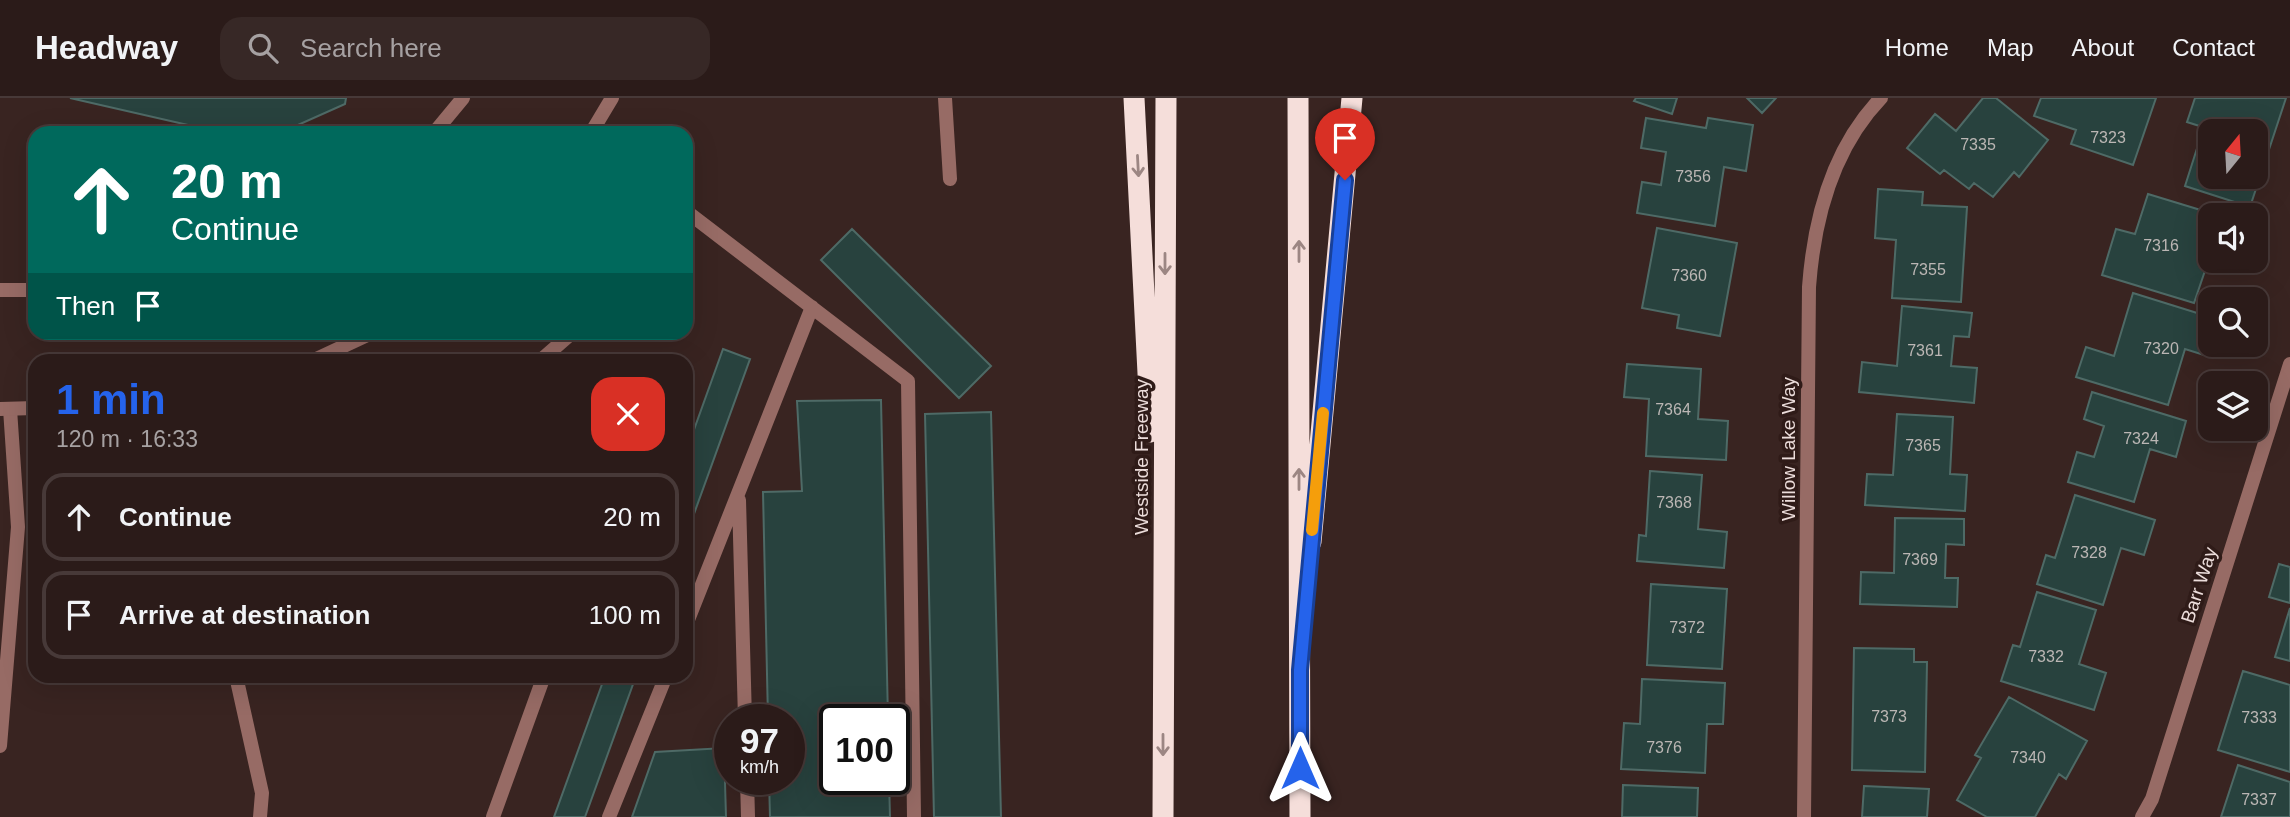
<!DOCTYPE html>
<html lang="en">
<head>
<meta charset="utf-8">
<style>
	:root { --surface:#2b1b19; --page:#372826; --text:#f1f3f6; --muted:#a6a1a2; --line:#473938; --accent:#2563eb }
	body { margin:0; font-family:Arial,sans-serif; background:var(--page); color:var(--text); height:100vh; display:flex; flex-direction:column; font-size:26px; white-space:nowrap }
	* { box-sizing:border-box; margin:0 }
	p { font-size:23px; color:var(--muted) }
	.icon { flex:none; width:38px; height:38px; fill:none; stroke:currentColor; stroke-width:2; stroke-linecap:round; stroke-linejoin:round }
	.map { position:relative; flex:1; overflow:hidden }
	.drawer { position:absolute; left:28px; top:256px; width:665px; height:329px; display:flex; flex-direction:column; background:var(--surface); border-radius:21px; box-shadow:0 7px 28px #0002,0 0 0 2px var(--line) }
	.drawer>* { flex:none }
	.guide { position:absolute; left:28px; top:28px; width:665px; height:214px; border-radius:21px; box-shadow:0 7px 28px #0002,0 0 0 2px var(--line); background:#00695c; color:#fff; overflow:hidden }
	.needle { width:46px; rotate:18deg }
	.fabs { position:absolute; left:2198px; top:21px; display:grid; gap:14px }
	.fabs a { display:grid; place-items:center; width:70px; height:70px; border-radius:14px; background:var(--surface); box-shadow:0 7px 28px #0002,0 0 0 2px var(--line); font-size:35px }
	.speed { position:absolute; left:714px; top:606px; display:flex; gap:14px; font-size:35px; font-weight:700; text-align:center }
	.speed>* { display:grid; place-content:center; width:91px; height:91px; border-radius:50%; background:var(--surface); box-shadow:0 7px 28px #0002,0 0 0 2px var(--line); line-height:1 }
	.speed small { font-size:18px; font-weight:400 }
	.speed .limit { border:4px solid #111; border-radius:10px; background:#fff; color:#111 }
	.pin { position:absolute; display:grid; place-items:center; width:60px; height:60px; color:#fff; margin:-72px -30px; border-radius:50% 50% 50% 0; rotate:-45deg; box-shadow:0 0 7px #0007 }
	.pin .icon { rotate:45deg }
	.me { position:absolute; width:77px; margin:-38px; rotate:0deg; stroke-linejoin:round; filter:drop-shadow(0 0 5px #0008) }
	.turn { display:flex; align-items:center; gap:24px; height:147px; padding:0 28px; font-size:32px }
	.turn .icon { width:91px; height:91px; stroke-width:2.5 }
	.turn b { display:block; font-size:49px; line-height:60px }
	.then { display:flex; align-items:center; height:66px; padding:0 28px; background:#0003; gap:14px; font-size:26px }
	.round { display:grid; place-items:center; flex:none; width:74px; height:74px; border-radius:21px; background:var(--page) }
	.overview { display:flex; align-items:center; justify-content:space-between; height:119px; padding:0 28px }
	h1 { font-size:42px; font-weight:700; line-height:52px; color:var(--accent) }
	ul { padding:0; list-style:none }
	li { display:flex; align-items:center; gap:21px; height:88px; margin:0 14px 10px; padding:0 14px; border:4px solid var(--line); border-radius:21px }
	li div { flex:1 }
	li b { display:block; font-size:26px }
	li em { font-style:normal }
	header { display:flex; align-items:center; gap:42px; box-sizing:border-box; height:98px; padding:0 35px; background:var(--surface); border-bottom:2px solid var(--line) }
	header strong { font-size:33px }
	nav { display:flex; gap:38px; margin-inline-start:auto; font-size:24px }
	.search { width:490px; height:63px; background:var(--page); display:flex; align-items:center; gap:18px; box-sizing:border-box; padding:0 24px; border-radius:21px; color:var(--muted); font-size:26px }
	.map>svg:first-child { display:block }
</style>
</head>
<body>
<header>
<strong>Headway</strong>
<div class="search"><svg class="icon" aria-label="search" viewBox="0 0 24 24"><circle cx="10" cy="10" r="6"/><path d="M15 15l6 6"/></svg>Search here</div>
<nav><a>Home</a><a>Map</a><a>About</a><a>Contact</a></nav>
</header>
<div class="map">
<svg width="2290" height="719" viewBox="0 0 2290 719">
	<rect width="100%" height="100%" fill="#392421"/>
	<!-- building -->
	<path fill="#28423e" stroke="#4e6a66" stroke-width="2" d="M 70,0 L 346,0 L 345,6 L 280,35 L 223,35 Z
		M 1636,0 L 1677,0 L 1672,16 L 1634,3 Z
		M 1747,0 L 1776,0 L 1762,15 Z
		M 1983,0 L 1996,0 L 2048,42 L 2019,79 L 2014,74 L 1993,99 L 1974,85 L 1969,91 L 1944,72 L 1940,76 L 1907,50 L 1935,16 L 1956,33 Z
		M 2041,0 L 2156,0 L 2133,67 L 2071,46 L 2076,32 L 2034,18 Z
		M 2195,0 L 2286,0 L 2250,109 L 2185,88 L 2200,41 L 2210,45 L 2210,79 L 2256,79 L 2256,33 L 2215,33 L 2187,24 Z
		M 1646,20 L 1706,30 L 1708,20 L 1753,27 L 1746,73 L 1724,69 L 1715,128 L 1637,115 L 1642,84 L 1661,87 L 1666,54 L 1641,50 Z
		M 1878,91 L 1923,94 L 1922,107 L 1967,109 L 1961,204 L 1892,200 L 1896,142 L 1875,140 Z
		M 2148,96 L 2217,117 L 2210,117 L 2210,158 L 2194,205 L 2102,177 L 2116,131 L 2135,136 Z
		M 1657,130 L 1737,145 L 1720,238 L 1677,230 L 1679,217 L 1642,210 Z
		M 852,131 L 991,268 L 959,300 L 821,162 Z
		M 2133,195 L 2210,219 L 2210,235 L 2204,257 L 2185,251 L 2168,307 L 2076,279 L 2086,249 L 2114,258 Z
		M 1902,208 L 1972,215 L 1969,239 L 1954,238 L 1951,268 L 1977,270 L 1974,305 L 1859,294 L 1862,264 L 1897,268 Z
		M 723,251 L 750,261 L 686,438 L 686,354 Z
		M 1627,266 L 1701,271 L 1698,321 L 1728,323 L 1726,362 L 1646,358 L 1649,301 L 1624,299 Z
		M 2092,294 L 2186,323 L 2176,359 L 2150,351 L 2134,404 L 2068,384 L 2077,354 L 2094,359 L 2104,328 L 2084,321 Z
		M 881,302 L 888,621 L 835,621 L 835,681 L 889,681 L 890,719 L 770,719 L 769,681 L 789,681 L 789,621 L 768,621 L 763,394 L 802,393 L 797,303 Z
		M 991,314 L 1001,719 L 934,719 L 925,316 Z
		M 1897,316 L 1953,319 L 1950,376 L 1967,377 L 1965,413 L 1865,407 L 1867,376 L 1893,377 Z
		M 1650,373 L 1702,377 L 1698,431 L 1727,434 L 1724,470 L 1637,463 L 1639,437 L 1646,438 Z
		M 2075,397 L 2155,422 L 2144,457 L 2121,450 L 2103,507 L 2037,486 L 2046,457 L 2055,460 Z
		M 1895,420 L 1964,421 L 1964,447 L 1946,446 L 1945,480 L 1958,480 L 1957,509 L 1860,506 L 1861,474 L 1894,475 Z
		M 2279,466 L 2290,469 L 2290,505 L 2269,499 Z
		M 1651,486 L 1727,491 L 1722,571 L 1647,567 Z
		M 2037,494 L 2096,512 L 2079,566 L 2106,575 L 2094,612 L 2001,583 L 2013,547 L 2020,549 Z
		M 2290,510 L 2290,563 L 2275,559 Z
		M 1854,550 L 1914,551 L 1914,564 L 1927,564 L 1925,674 L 1852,672 Z
		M 2243,573 L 2290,587 L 2290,674 L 2218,652 Z
		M 605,578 L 636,578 L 585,719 L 554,719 Z
		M 1642,581 L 1725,585 L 1723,626 L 1707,626 L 1705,675 L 1621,671 L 1624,625 L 1640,626 Z
		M 2009,599 L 2087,643 L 2066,681 L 2059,676 L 2035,719 L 1987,719 L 1957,702 L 1981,660 L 1975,657 Z
		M 724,650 L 726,719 L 632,719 L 655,654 Z
		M 2238,667 L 2290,684 L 2290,719 L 2221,719 Z
		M 1623,687 L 1698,690 L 1697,719 L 1622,719 Z
		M 1864,688 L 1929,691 L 1927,719 L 1862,719 Z"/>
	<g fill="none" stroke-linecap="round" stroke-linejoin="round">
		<!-- service -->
		<path stroke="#976b65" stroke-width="14" d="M 945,0 L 950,81
			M 434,35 L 463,0
			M 686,113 L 908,283 L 914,719
			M 0,192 L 35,192
			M 541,262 L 573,234
			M 739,402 L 745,621
			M 686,527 L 812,209
			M 236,578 L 262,695 L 260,719
			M 0,648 L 18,429 L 10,311
			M 747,681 L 748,719
			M 493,719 L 544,578
			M 609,719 L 666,578"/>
		<!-- minor -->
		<path stroke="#976b65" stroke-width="14" d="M 591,35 L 612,0
			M 314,262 L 374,234
			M 0,311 L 35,310
			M 1804,719 L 1809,189 C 1814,121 1832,51 1881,0
			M 2142,719 L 2152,701 L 2290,266"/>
		<!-- motorway -->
		<path stroke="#f5deda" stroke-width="21" d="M 1134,0 L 1151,334
			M 1298,0 L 1300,719
			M 1311,444 L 1352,0
			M 1163,719 L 1166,0"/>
	</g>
	<!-- one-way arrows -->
	<defs><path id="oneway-shaft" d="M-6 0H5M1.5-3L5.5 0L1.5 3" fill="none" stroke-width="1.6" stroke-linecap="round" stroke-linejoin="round" transform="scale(1.75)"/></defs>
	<g stroke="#9c8683">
		<use href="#oneway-shaft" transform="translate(1138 68) rotate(87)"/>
		<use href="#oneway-shaft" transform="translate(1299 153) rotate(-90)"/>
		<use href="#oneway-shaft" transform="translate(1165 166) rotate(90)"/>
		<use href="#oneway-shaft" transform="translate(1299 381) rotate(-90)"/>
		<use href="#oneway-shaft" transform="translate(1163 647) rotate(90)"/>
	</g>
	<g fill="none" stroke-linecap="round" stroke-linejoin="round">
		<defs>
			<path id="route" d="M 1300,670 L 1300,572 L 1345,82"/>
		</defs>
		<!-- route casing -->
		<use href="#route" stroke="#184099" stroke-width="18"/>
		<!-- route -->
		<use href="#route" stroke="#2563eb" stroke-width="12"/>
		<!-- slow -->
		<path stroke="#f59e0b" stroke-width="12" d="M 1312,432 L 1323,315"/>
	</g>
	<g text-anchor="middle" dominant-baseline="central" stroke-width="7" stroke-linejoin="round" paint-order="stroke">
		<!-- number labels -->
		<g font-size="16" fill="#bbb6b4">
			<text x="2108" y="39">7323</text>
			<text x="1978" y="46">7335</text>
			<text x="1693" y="78">7356</text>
			<text x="2161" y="147">7316</text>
			<text x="1928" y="171">7355</text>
			<text x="1689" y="177">7360</text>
			<text x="2161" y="250">7320</text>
			<text x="1925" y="252">7361</text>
			<text x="1673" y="311">7364</text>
			<text x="2141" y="340">7324</text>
			<text x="1923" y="347">7365</text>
			<text x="1674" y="404">7368</text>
			<text x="2089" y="454">7328</text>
			<text x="1920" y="461">7369</text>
			<text x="1687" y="529">7372</text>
			<text x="2046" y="558">7332</text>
			<text x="1889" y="618">7373</text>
			<text x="2259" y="619">7333</text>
			<text x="1664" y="649">7376</text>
			<text x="2028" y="659">7340</text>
			<text x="2259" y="701">7337</text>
		</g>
		<!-- street labels -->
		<g font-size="19" fill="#ecdddb" stroke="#2f1b18">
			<text transform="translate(1788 351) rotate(-90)">Willow Lake Way</text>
			<text transform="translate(1141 359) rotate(-90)">Westside Freeway</text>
			<text transform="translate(2199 487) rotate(-72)">Barr Way</text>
		</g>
	</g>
</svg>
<div class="fabs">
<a><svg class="needle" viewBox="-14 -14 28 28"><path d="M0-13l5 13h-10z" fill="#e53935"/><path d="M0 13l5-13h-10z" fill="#a6a1a2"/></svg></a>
<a><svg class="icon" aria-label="sound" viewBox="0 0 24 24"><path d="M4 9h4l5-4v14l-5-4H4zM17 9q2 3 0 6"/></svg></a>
<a><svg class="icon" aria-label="search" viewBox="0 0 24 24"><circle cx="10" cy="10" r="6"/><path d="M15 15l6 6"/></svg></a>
<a><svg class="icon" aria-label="layers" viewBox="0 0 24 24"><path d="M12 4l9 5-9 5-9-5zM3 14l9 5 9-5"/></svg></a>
</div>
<div class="speed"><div>97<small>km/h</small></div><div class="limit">100</div></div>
<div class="pin" style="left:1345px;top:82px;background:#d93025"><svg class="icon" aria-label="arrive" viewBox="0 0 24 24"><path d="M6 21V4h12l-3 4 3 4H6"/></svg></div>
<svg class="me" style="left:1300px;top:670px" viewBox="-20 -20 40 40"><path d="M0-17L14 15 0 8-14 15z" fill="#2563eb" stroke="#fff" stroke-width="4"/></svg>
<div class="guide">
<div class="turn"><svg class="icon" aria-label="ahead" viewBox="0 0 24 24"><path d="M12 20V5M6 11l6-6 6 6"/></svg><div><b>20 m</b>Continue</div></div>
<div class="then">Then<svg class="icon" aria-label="arrive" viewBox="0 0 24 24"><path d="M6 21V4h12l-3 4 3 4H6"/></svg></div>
</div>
<section class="drawer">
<div class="overview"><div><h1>1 min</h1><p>120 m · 16:33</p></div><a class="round" style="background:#d93025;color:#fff"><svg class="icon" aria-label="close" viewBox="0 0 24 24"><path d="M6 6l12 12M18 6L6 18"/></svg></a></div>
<ul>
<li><svg class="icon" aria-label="ahead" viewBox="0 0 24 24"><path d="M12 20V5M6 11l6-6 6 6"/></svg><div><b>Continue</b></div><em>20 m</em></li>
<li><svg class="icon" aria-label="arrive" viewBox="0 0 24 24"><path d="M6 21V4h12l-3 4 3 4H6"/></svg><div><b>Arrive at destination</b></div><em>100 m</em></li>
</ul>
</section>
</div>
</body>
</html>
